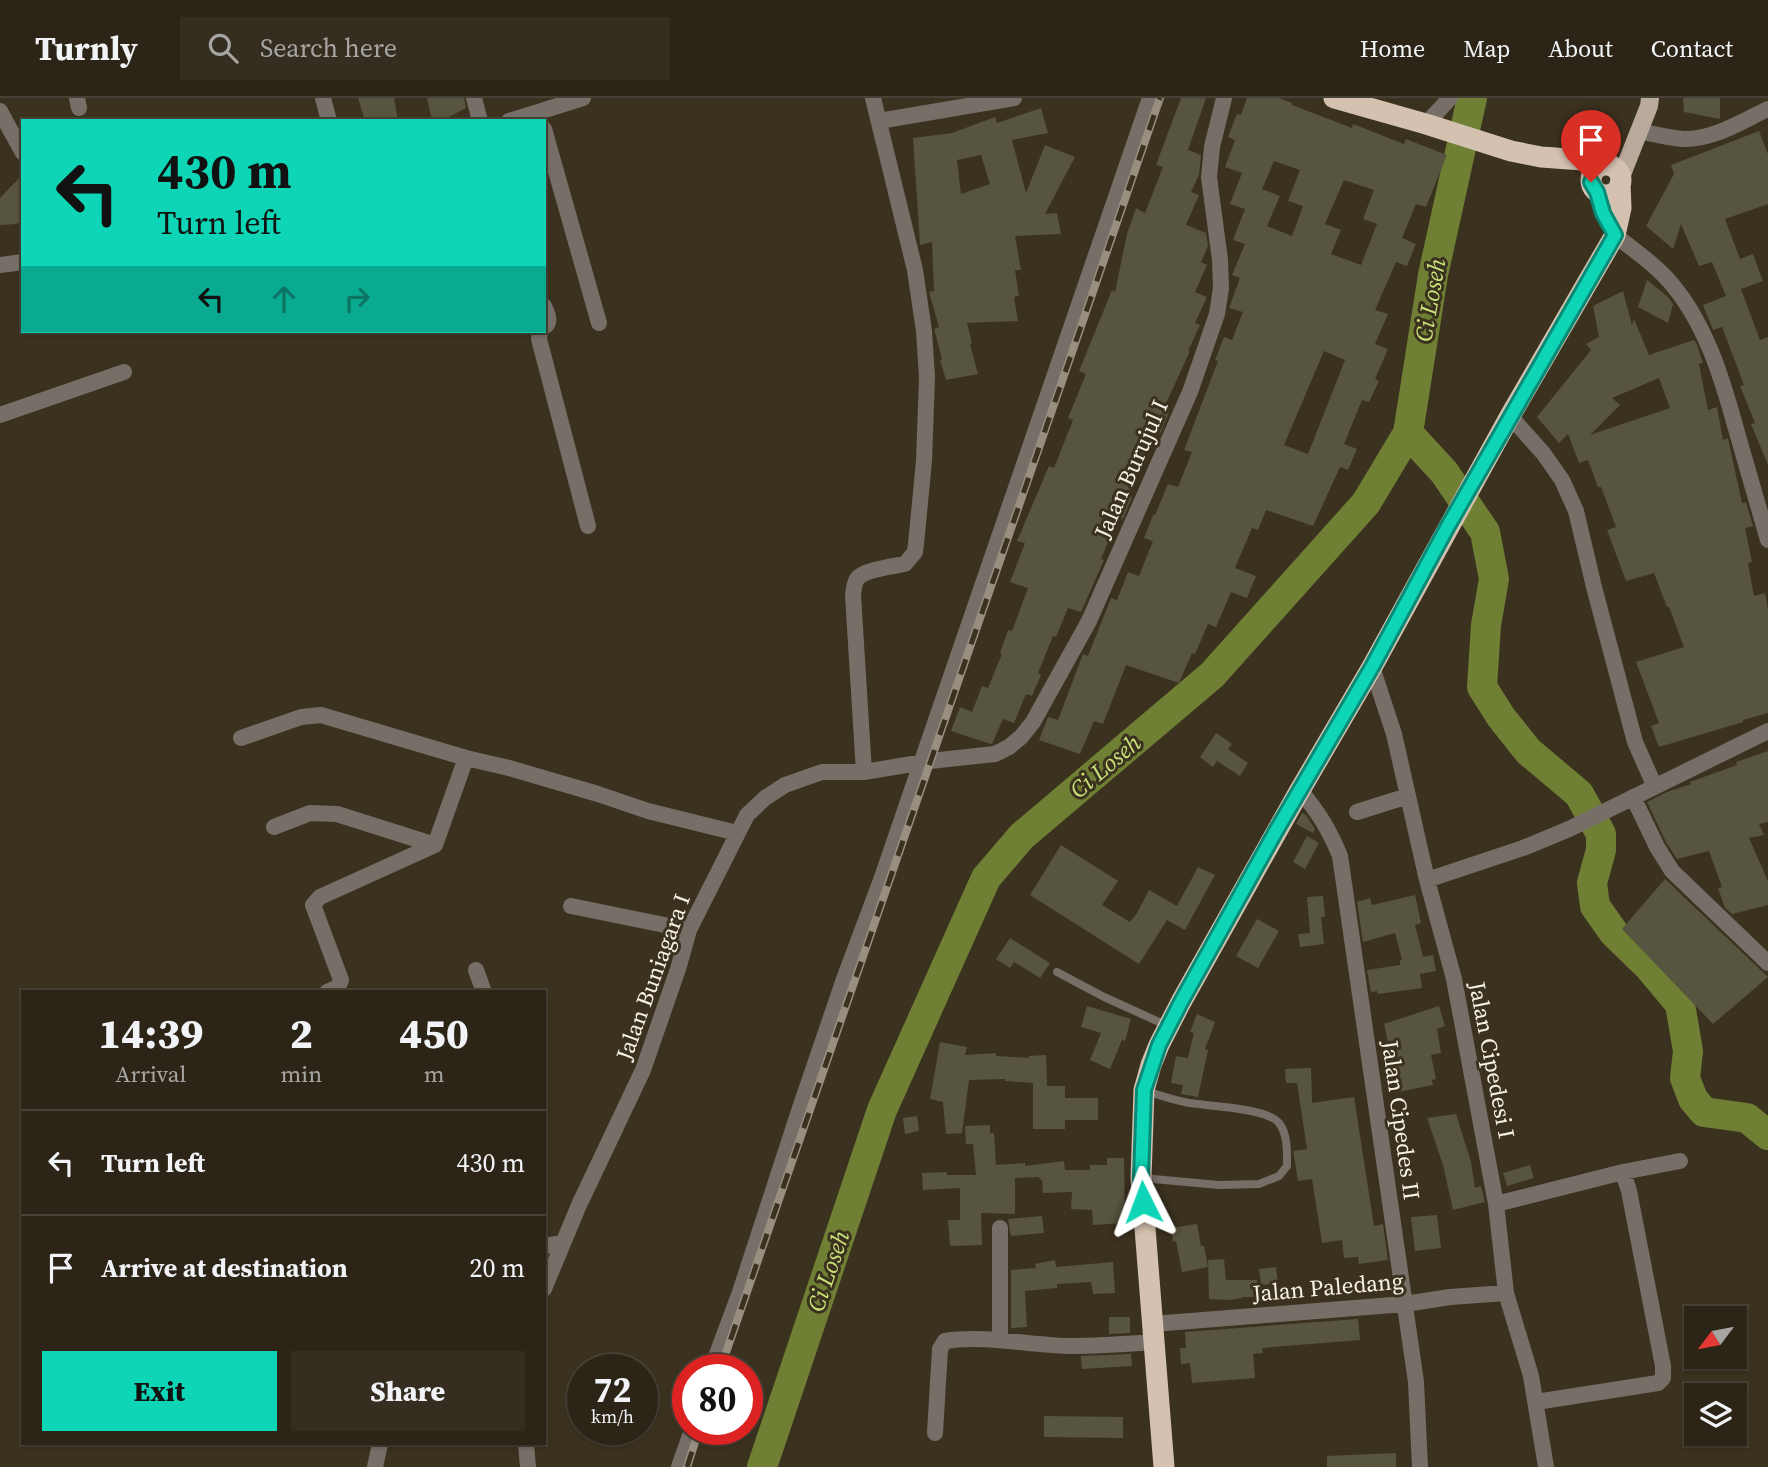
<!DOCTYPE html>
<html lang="en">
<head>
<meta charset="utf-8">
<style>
	:root { --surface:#2c2517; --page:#342d20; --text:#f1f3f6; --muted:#a6a5a1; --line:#484236; --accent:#0dd5b5 }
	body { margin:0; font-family:"Source Serif 4",serif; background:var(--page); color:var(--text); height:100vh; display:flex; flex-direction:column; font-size:26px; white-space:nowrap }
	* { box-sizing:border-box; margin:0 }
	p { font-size:23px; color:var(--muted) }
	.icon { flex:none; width:38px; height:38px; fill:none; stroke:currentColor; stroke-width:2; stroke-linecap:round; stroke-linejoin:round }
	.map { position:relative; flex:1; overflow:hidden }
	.sheet { position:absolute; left:21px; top:892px; width:525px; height:455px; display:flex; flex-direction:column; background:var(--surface); border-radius:0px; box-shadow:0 2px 5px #0004,0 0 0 2px var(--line) }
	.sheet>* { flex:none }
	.banner { position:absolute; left:21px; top:21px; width:525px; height:214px; border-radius:0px; box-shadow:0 2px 5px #0004,0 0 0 2px var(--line); background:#0dd5b5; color:#111; overflow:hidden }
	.needle { width:46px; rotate:238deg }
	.fabs { position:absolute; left:1684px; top:1208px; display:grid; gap:14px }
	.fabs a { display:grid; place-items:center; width:63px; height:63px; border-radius:0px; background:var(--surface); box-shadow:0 2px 5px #0004,0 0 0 2px var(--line); font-size:35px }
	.speed { position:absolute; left:567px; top:1256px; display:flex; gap:14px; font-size:35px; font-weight:700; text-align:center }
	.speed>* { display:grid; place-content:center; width:91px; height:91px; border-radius:50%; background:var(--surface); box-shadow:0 2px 5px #0004,0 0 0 2px var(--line); line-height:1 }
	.speed small { font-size:18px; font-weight:400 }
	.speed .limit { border:10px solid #d22; background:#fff; color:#111 }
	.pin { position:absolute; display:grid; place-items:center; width:60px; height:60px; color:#fff; margin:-72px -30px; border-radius:50% 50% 50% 0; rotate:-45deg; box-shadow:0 0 7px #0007 }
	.pin .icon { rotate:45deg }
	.me { position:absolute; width:77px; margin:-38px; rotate:357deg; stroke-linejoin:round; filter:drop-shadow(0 0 5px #0008) }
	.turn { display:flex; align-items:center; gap:24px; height:147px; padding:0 21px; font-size:32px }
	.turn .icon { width:91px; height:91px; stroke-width:2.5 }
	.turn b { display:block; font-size:49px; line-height:60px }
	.lanes { display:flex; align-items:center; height:66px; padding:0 21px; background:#0003; justify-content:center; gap:35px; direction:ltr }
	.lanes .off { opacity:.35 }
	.eta { display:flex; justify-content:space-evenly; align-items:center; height:119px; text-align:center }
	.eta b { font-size:42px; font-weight:800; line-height:49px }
	.primary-button { display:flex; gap:14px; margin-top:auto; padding:14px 21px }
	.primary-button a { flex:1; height:80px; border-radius:0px; background:var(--accent); color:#111; font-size:28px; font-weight:800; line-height:80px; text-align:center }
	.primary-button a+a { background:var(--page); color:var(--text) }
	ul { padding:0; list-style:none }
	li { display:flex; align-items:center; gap:21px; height:105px; padding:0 21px; border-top:2px solid var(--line) }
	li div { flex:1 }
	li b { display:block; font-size:26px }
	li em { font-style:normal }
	header { display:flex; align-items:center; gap:42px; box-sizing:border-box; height:98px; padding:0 35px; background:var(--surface); border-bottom:2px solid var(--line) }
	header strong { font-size:33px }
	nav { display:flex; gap:38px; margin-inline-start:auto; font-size:24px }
	.search { width:490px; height:63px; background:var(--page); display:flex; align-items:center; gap:18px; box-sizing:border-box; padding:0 24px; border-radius:0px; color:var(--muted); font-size:26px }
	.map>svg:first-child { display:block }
</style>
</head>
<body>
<header>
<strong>Turnly</strong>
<div class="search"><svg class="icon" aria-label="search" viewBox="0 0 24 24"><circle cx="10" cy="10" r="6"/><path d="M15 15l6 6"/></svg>Search here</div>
<nav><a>Home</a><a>Map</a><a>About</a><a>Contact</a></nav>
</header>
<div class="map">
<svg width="1768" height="1369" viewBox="0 0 1768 1369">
	<rect width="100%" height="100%" fill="#3b311f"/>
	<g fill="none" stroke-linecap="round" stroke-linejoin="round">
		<!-- river -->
		<path stroke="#6f7f33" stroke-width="30" d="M 1408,335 L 1444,374 L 1485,434 L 1494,481 L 1486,527 L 1482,589 L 1501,619 L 1528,653 L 1579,696 L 1601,736 L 1601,752 L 1592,785 L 1595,808 L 1614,835 L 1649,869 L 1680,906 L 1688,953 L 1685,980 L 1693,1001 L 1704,1014 L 1747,1020 L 1768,1037
			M 762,1369 L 882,1012 L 986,780 L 1022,738 L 1212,577 L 1366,405 L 1408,335 L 1433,177 L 1472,0"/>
	</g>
	<!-- building -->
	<path fill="#57543f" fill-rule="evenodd" d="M 358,0 L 394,0 L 398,23 L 365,23 Z
		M 427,0 L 464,0 L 466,10 L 441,23 L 432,23 Z
		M 1181,0 L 1206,0 L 1188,52 L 1201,57 L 1199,77 L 1191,94 L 1199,97 L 1186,127 L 1206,135 L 1208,148 L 1201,164 L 1207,167 L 1195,194 L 1207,199 L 1195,225 L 1200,227 L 1188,253 L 1190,253 L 1163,312 L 1169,314 L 1160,336 L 1154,334 L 1128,397 L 1132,399 L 1123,421 L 1118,419 L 1101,461 L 1104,462 L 1081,514 L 1068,510 L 1056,539 L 1053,538 L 1038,575 L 1041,577 L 1032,598 L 1026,596 L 1014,625 L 1003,621 L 992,646 L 991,646 L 951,633 L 960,609 L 972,614 L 982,588 L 988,590 L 1002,556 L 1000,555 L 1008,532 L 1012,533 L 1028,490 L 1010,484 L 1025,445 L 1017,443 L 1049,368 L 1054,370 L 1073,322 L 1068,320 L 1086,276 L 1079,273 L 1112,192 L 1115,194 L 1127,136 L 1136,110 L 1145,115 L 1163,69 L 1156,67 Z
		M 1247,0 L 1279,0 L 1292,5 L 1292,7 L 1352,30 L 1353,26 L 1404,46 L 1406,41 L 1447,57 L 1426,109 L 1416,106 L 1402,140 L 1416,146 L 1407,168 L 1396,164 L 1375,212 L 1388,216 L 1375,246 L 1388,251 L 1375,281 L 1379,283 L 1369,304 L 1362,302 L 1344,346 L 1357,351 L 1348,372 L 1340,369 L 1313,428 L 1266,412 L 1258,432 L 1252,430 L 1235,470 L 1256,478 L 1247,500 L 1231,494 L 1216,529 L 1208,526 L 1195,556 L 1192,555 L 1179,585 L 1126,567 L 1103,626 L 1094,623 L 1080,656 L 1039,642 L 1048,619 L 1058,622 L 1083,556 L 1088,558 L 1111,500 L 1117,502 L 1128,474 L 1139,478 L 1153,443 L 1144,440 L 1153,417 L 1155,417 L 1168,386 L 1178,389 L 1192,354 L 1184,352 L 1218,263 L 1215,262 L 1224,239 L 1232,242 L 1243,214 L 1229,210 L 1240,180 L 1232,177 L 1245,146 L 1233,142 L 1245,111 L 1230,106 L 1242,75 L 1225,69 L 1235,42 L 1228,39 L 1237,16 L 1241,17 ZM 1274,63 L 1300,72 L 1288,103 L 1303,108 L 1292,138 L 1267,128 L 1280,98 L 1262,91 ZM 1344,82 L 1374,92 L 1363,121 L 1377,126 L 1361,167 L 1331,156 L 1341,132 L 1325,126 ZM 1324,253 L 1345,262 L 1308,356 L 1284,347 Z
		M 1683,0 L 1720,0 L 1720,21 L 1684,14 Z
		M 1041,10 L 1048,35 L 1012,42 L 1026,95 L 1045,47 L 1075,59 L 1045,116 L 1057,115 L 1061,136 L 1015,138 L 1021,172 L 1015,172 L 1019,198 L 1014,199 L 1018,223 L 967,225 L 972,245 L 970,246 L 978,276 L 946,282 L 940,262 L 942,261 L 935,234 L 934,231 L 939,229 L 929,194 L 934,193 L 932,144 L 920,147 L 913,40 L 952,35 L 995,19 L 997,25 ZM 981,57 L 990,86 L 961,96 L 957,62 Z
		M 1759,33 L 1768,56 L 1768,106 L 1725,121 L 1740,161 L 1753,156 L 1763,183 L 1741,191 L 1760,242 L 1768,239 L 1768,367 L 1751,326 L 1755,325 L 1740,288 L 1744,287 L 1722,229 L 1713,232 L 1703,207 L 1726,198 L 1712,164 L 1699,168 L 1681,126 L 1673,151 L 1646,128 L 1674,76 L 1671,67 Z
		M 23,76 L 23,123 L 16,126 L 0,127 L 0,100 Z
		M 1647,182 L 1668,199 L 1673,206 L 1668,225 L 1638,209 Z
		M 1623,193 L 1632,227 L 1634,221 L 1649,257 L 1694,242 L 1697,247 L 1703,265 L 1699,266 L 1708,312 L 1717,309 L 1723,342 L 1728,340 L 1742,405 L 1746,404 L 1753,428 L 1745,430 L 1752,464 L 1748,465 L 1754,498 L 1765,495 L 1768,512 L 1768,615 L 1743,622 L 1743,624 L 1659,649 L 1651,628 L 1659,625 L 1636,564 L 1684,549 L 1669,509 L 1667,509 L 1654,475 L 1626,483 L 1607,432 L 1616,429 L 1601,389 L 1598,389 L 1588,362 L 1579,365 L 1568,336 L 1559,345 L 1537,319 L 1591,252 L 1586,246 L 1599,239 L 1593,208 ZM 1659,280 L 1670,310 L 1590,337 L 1620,307 L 1612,300 Z
		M 1216,635 L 1232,646 L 1228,651 L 1248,665 L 1240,678 L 1217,663 L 1213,669 L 1200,659 Z
		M 1768,653 L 1768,724 L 1759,726 L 1764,737 L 1749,740 L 1768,783 L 1768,807 L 1732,816 L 1725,810 L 1718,790 L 1722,789 L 1709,753 L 1677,761 L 1666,744 L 1647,704 L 1667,694 L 1691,686 L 1690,684 L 1737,667 L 1736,664 Z
		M 1302,715 L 1306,717 L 1315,731 L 1313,735 L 1296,726 Z
		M 1307,738 L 1319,745 L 1305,771 L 1293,764 Z
		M 1061,747 L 1118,783 L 1102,807 L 1130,824 L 1137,815 L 1149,792 L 1177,808 L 1198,769 L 1215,777 L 1185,832 L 1167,822 L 1139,866 L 1030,797 Z
		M 1665,781 L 1768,879 L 1713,926 L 1622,831 Z
		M 1415,797 L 1421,825 L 1415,827 L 1423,859 L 1433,857 L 1436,873 L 1420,876 L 1422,890 L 1378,896 L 1377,893 L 1371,894 L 1367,872 L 1400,867 L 1400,862 L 1402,862 L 1395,835 L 1363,844 L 1357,804 L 1370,800 L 1372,807 Z
		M 1323,798 L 1325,819 L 1321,819 L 1324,846 L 1300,849 L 1298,836 L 1310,835 L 1307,799 Z
		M 1257,821 L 1279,833 L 1258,870 L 1236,858 Z
		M 1010,840 L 1050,865 L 1040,880 L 1014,864 L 1010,870 L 996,861 Z
		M 1087,908 L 1131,921 L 1125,943 L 1122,942 L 1110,971 L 1090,962 L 1101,935 L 1081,929 Z
		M 1439,908 L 1445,928 L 1437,931 L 1441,955 L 1431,957 L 1436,981 L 1432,982 L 1433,987 L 1388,996 L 1380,954 L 1390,953 L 1384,926 Z
		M 1197,916 L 1215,924 L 1205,951 L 1208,952 L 1198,999 L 1181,996 L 1183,987 L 1171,985 L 1176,958 L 1188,960 L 1194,935 L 1190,934 Z
		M 940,944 L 967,949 L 965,957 L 996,955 L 996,958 L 1029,960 L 1029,958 L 1046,957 L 1047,988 L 1065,988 L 1065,1000 L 1098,1000 L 1098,1022 L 1065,1022 L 1065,1031 L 1033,1031 L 1033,985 L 1005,983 L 1005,981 L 969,982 L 962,1035 L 946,1036 L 943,1004 L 930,1001 Z
		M 1311,970 L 1312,1005 L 1354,999 L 1374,1128 L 1383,1126 L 1388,1162 L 1359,1166 L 1358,1159 L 1344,1160 L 1342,1142 L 1322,1145 L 1312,1081 L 1298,1083 L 1294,1058 L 1293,1053 L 1307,1051 L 1297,985 L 1286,985 L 1285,971 Z
		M 1456,1016 L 1471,1064 L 1475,1090 L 1481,1088 L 1485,1104 L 1453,1112 L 1443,1067 L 1427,1020 Z
		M 917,1018 L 919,1033 L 905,1036 L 903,1020 Z
		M 990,1027 L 990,1035 L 994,1035 L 996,1067 L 1025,1065 L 1025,1068 L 1064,1063 L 1065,1072 L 1090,1072 L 1090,1067 L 1107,1067 L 1107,1060 L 1124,1060 L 1125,1125 L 1093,1127 L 1092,1112 L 1071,1111 L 1072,1094 L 1043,1095 L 1042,1081 L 1040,1082 L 1039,1079 L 1015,1080 L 1015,1116 L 981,1115 L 982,1147 L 950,1148 L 948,1122 L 960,1122 L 960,1090 L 923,1092 L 922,1075 L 947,1074 L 947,1077 L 976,1077 L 973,1046 L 966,1046 L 965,1028 Z
		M 1530,1067 L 1534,1080 L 1507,1088 L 1503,1075 Z
		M 1437,1117 L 1441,1150 L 1415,1153 L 1411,1119 Z
		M 1042,1118 L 1044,1135 L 1011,1138 L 1008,1121 Z
		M 1197,1126 L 1201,1148 L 1204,1148 L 1208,1169 L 1182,1174 L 1176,1143 L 1173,1144 L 1171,1130 Z
		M 1224,1161 L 1226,1182 L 1257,1182 L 1257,1199 L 1242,1199 L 1242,1200 L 1229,1202 L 1209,1201 L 1208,1162 Z
		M 1055,1162 L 1056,1169 L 1113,1164 L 1115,1195 L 1093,1196 L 1091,1184 L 1057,1186 L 1057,1190 L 1025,1193 L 1027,1229 L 1011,1230 L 1011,1172 L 1036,1170 L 1035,1166 Z
		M 1276,1169 L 1278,1185 L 1261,1187 L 1259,1171 Z
		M 1109,1219 L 1130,1219 L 1130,1235 L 1109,1236 Z
		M 1358,1221 L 1360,1242 L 1262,1250 L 1263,1255 L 1253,1256 L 1255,1280 L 1192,1285 L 1190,1265 L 1181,1266 L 1180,1250 L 1186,1250 L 1185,1234 Z
		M 1131,1256 L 1132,1268 L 1082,1271 L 1081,1258 Z
		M 1044,1318 L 1123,1319 L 1123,1340 L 1044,1339 Z
		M 1396,1355 L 1396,1369 L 1327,1369 L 1327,1358 Z"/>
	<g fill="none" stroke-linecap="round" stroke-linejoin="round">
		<!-- lane -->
		<path stroke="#766f68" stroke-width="8" d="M 1057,874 L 1104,899 L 1168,928
			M 1142,1080 L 1219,1087 L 1259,1086 L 1279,1078 L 1287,1068 C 1287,1054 1288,1037 1279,1025 C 1267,1010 1209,1008 1189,1005 C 1174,1002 1161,998 1147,993"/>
		<!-- street -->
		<path stroke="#766f68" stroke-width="16" d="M 77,0 L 79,10
			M 323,0 L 329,23
			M 474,0 L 480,23
			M 0,13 L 23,55
			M 509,23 L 583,0
			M 879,23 L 1014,0
			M 1426,26 L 1450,0
			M 544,31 L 599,225
			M 1639,33 C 1653,36 1669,40 1683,41 C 1713,42 1742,23 1768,11
			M 1615,137 C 1636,154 1659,169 1675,190 C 1709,233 1724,287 1738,338 C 1748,373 1758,407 1768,442
			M 0,167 L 23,164
			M 544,208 C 547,215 552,224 544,229
			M 540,233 L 539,241 L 588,428
			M 0,317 L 124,274
			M 1510,318 L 1543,355 L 1562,382 L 1576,413 L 1594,489 L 1635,644 L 1655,689
			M 1372,569 L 1394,636 L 1427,782 L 1454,881 L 1496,1106 L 1506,1195 L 1531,1278 L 1546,1369
			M 241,640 L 301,619 L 321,617 L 466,660
			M 864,674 L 853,497 C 854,492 854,485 857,481 C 863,472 894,468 905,466 L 915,454 L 916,446 L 924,363 L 927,279 L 924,233 L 915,172 L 873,0
			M 1300,692 C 1318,714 1329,731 1340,758 L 1416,1284 L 1420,1369
			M 1633,699 L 1657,749 L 1672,773 L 1768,865
			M 1357,714 L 1408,698
			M 274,729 L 310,715 L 337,716 L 435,747
			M 1427,782 L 1523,750 L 1569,731 L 1768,633
			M 571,808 L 689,832
			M 476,872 L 484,894
			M 327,894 L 338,889 L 341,882 L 313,807 L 320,799 L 435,747 L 466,660 L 509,670 L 598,696 L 648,713 L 737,735
			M 1496,1106 L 1623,1074 L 1680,1063
			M 544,1148 L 563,1145
			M 544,1191 L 579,1107 L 643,972 L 678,871 L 689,832 L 747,717 L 765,700 L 785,687 L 822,674 L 864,674 L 930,663 L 995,656 L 1009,649 L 1021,639 L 1033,624 L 1089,523 L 1190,294 L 1217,216 L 1221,190 L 1220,162 L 1209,79 L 1212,49 L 1224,0
			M 1153,1226 L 1405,1206 L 1450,1199 L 1506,1195
			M 1000,1242 L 1000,1130
			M 711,1272 L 740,1194 L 799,1013 L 844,881 L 881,782 L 1150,0
			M 1536,1304 L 1658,1285 L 1663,1280 L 1663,1268 L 1629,1093 L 1623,1074
			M 935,1335 L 940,1251 L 945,1243 C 985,1237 1028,1247 1068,1248 C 1097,1248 1126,1246 1154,1244
			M 526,1346 L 528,1369
			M 375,1369 L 380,1346
			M 679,1369 L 692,1332"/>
		<!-- primary -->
		<path stroke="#baaa9b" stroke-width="18" d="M 1621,79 L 1649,8 L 1650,0"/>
		<!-- highway -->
		<path stroke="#d4c1af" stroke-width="21" d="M 1334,0 L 1426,26 L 1511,53 L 1541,59 L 1583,62 L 1603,67
			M1591 82a15 15 0 1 1 30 0a15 15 0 1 1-30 0Z
			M 1164,1369 L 1141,1080 L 1144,992 L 1151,967 L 1159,947 L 1181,904 L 1300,692 L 1372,569 L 1510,318 L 1615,137 L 1621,110 L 1620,85"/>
		<defs>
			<path id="rail" d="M 720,1272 L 1160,0
				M 687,1369 L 699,1332"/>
		</defs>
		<!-- rail casing -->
		<use href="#rail" stroke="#988f81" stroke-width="8"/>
		<!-- rail -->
		<use href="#rail" stroke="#3b311f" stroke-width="5" stroke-dasharray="16" stroke-linecap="butt"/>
	</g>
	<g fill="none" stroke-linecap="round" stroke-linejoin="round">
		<defs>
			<path id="route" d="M 1143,1104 L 1141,1080 L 1144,992 L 1159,947 L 1181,904 L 1276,733 L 1372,569 L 1448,428 L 1615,137 L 1603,115 L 1597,94 L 1591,84"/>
		</defs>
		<!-- route casing -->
		<use href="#route" stroke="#088a76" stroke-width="18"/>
		<!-- route -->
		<use href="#route" stroke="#0dd5b5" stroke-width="12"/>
	</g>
	<g text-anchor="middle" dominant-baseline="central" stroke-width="6" stroke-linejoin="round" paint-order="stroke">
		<!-- street labels -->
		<g font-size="23" fill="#f7f0e5" stroke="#3b311f">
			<text transform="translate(1131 371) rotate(-66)">Jalan Burujul I</text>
			<text transform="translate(653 879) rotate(-70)">Jalan Buniagara I</text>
			<text transform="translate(1492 962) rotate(79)">Jalan Cipedesi I</text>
			<text transform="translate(1401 1022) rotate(82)">Jalan Cipedes II</text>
			<text transform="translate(1328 1189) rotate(-5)">Jalan Paledang</text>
		</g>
		<!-- water labels -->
		<g font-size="24" font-style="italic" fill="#c9e279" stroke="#3b311f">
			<text transform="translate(1430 202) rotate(-80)">Ci Loseh</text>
			<text transform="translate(1105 668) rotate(-40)">Ci Loseh</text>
			<text transform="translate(828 1173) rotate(-71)">Ci Loseh</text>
		</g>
	</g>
</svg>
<div class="fabs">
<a><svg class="needle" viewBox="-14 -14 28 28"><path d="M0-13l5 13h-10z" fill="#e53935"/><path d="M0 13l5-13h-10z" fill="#a6a5a1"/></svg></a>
<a><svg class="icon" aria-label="layers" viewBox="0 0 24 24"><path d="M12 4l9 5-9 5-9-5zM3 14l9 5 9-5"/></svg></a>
</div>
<div class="speed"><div>72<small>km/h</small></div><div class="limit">80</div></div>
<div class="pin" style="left:1591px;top:84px;background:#d93025"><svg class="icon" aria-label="arrive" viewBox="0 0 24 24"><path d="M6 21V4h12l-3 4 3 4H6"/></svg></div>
<svg class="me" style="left:1143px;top:1104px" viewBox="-20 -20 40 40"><path d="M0-17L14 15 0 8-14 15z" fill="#0dd5b5" stroke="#fff" stroke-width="4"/></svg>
<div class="banner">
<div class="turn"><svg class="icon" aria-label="left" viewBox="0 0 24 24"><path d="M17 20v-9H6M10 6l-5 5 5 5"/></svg><div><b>430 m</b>Turn left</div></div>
<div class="lanes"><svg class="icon" aria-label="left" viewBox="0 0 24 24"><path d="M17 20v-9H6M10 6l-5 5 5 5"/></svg><svg class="icon off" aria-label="ahead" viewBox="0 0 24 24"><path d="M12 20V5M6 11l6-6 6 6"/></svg><svg class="icon off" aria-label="right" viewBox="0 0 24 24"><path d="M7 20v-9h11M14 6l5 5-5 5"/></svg></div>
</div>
<section class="sheet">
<div class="eta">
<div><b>14:39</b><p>Arrival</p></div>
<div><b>2</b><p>min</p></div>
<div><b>450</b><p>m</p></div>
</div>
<ul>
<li><svg class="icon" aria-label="left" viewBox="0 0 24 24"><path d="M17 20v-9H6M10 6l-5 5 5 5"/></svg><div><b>Turn left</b></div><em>430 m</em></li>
<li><svg class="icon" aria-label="arrive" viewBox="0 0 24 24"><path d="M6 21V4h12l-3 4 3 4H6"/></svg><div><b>Arrive at destination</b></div><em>20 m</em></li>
</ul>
<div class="primary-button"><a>Exit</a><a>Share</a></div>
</section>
</div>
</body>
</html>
